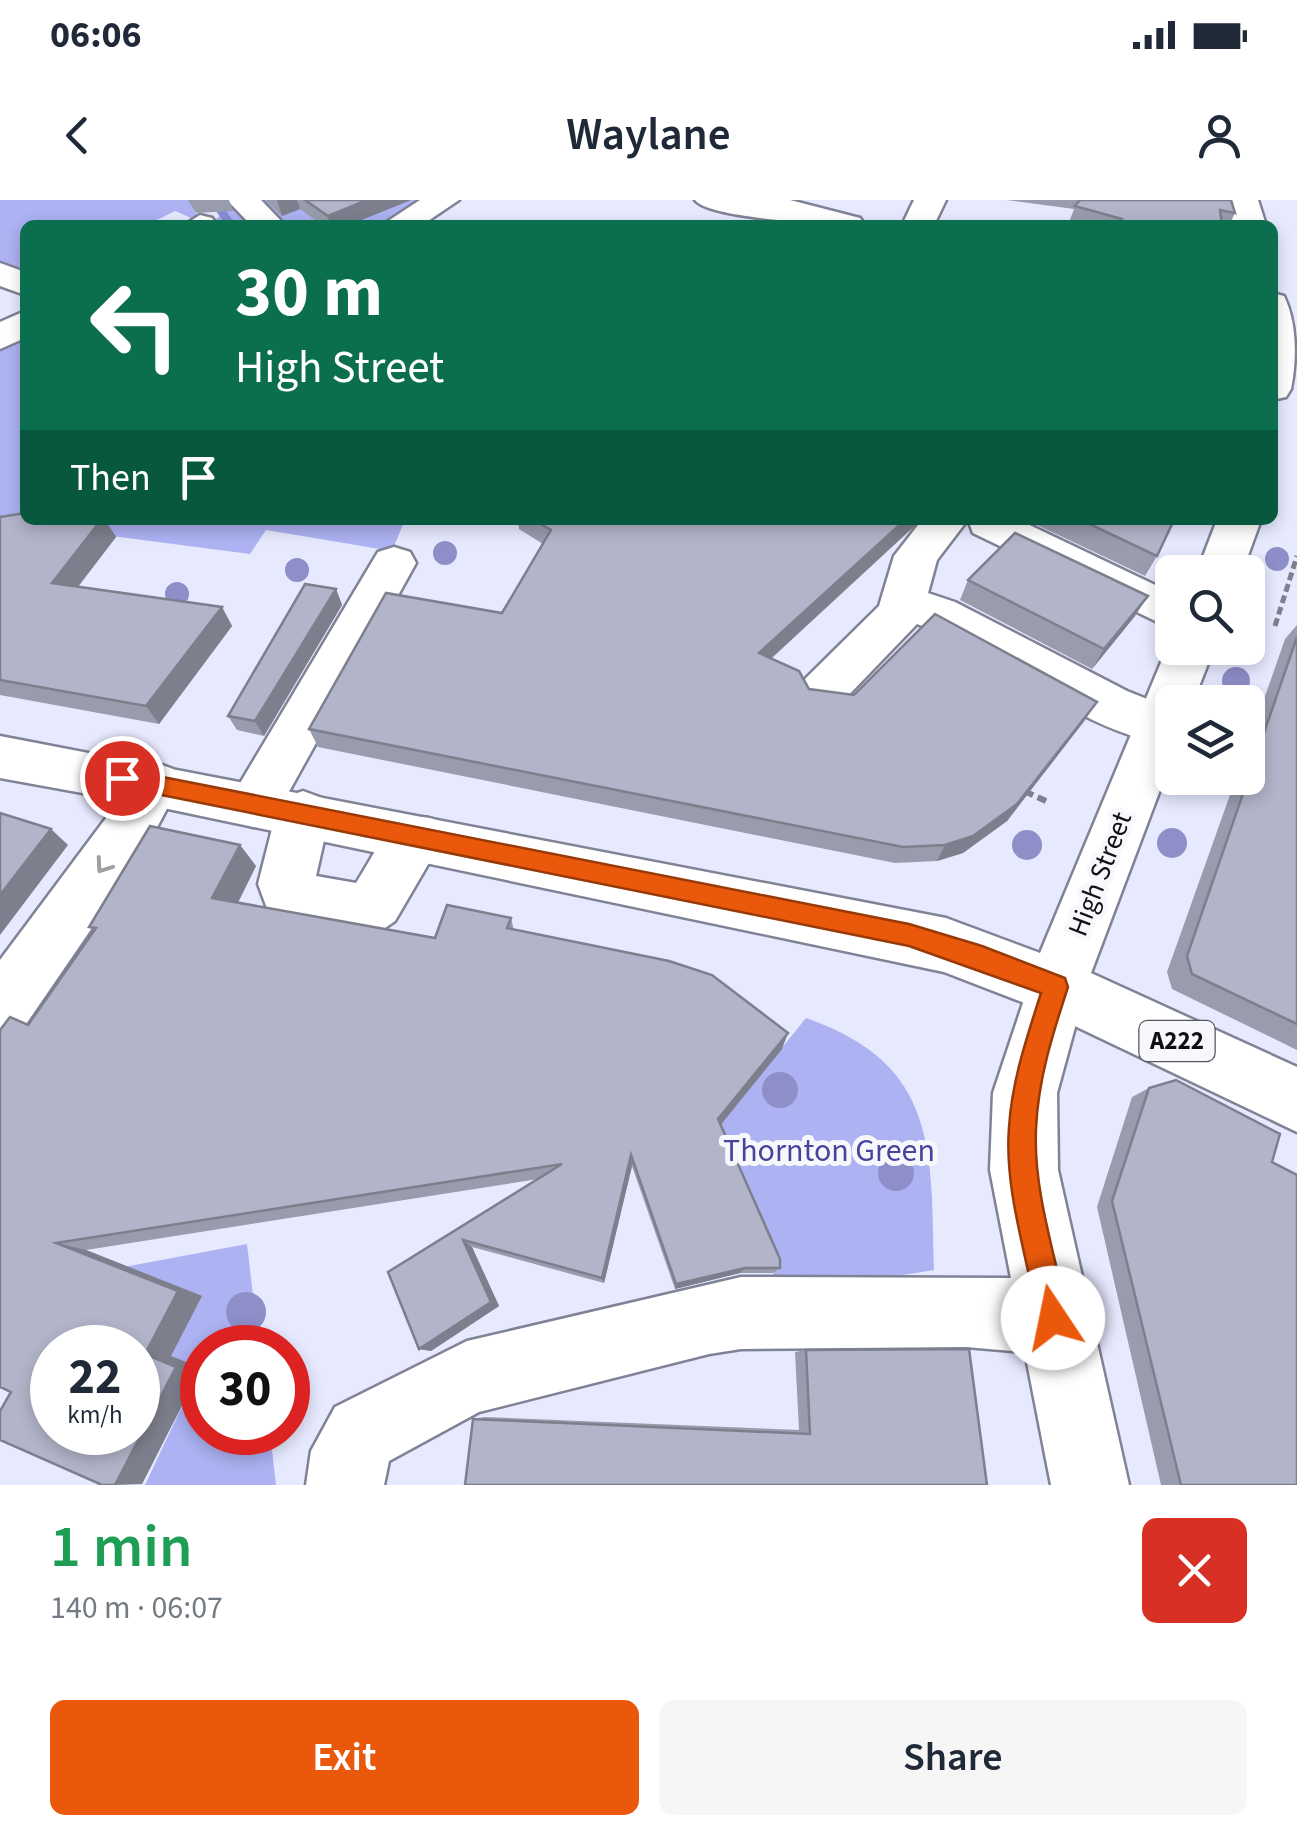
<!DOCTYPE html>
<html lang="en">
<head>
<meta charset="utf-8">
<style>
	:root { --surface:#fff; --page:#f6f6f7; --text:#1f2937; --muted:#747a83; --accent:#ea580c }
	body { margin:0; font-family:"Source Sans 3",sans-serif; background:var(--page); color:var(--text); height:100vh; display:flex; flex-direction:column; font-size:38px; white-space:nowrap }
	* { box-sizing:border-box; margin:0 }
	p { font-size:32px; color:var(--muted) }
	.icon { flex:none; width:55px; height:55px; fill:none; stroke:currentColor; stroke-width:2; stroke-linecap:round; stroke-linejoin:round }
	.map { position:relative; height:1285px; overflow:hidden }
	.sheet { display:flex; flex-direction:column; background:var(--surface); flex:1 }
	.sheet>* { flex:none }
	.banner { position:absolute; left:20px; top:20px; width:1258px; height:305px; border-radius:15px; box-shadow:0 5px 15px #0003; background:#0b6e4f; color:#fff; overflow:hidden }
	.fabs { position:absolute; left:1155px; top:355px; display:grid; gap:20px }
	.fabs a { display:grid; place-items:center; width:110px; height:110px; border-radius:15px; background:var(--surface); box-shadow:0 5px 15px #0003; font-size:50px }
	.speed { position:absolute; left:30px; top:1125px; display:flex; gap:20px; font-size:50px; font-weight:700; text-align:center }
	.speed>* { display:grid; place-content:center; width:130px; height:130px; border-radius:50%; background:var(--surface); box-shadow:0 5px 15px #0003; line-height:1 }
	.speed small { font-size:25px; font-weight:400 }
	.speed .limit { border:15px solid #d22; background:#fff; color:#111 }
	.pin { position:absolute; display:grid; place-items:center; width:85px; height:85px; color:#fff; margin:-42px; border:5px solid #fff; border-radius:50%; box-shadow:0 2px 10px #0007 }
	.me { position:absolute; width:110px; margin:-55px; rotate:349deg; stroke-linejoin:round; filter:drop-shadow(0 0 8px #0008) }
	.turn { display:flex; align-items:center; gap:35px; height:210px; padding:0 50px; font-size:45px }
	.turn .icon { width:130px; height:130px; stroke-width:2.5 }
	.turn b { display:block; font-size:70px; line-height:85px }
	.then { display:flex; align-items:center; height:95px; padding:0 50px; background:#0003; gap:20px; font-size:38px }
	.round { display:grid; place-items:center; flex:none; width:105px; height:105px; border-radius:15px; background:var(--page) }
	.overview { display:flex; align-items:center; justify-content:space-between; height:170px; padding:0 50px }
	h1 { font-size:60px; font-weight:600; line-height:75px; color:#1e9e55 }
	.cta { display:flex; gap:20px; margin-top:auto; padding:20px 50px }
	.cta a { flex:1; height:115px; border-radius:15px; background:var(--accent); color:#fff; font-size:40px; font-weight:600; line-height:115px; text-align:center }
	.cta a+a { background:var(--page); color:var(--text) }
	.status { display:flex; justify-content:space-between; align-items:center; height:70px; padding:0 50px; background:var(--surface); direction:ltr }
	.status svg { height:28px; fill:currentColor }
	header { display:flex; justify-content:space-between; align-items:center; height:130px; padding:0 50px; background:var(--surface); font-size:45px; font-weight:600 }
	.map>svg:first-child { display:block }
</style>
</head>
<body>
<div class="status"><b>06:06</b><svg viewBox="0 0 49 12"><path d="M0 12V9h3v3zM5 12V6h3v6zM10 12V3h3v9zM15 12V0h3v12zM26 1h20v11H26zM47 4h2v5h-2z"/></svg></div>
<header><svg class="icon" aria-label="back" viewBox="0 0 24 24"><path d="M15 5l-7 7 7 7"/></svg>Waylane<svg class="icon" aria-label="person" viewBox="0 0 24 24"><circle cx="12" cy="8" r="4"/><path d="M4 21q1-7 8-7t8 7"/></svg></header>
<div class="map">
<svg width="1297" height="1285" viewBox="0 0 1297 1285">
	<rect width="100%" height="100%" fill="#e7e9ff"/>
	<!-- green -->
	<path fill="#acb2f2" d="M 0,0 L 206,0 L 191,4 L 199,19 L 196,20 L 175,11 L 147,25 L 25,25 L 25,78 L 0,66 Z
		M 217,0 L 419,0 L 423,2 L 389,25 L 209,25 L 226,11 Z
		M 25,128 L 25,320 L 405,320 L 392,351 L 266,330 L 250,354 L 58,329 L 0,339 L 0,145 Z
		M 806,818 C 939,864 931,951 934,1070 L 772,1096 L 774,1065 L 702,947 Z
		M 247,1044 L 259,1147 L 202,1148 L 202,1232 L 270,1233 L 276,1285 L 145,1285 L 200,1168 L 171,1156 L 202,1096 L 55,1148 L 124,1067 Z"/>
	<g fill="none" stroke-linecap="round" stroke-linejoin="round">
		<!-- stream -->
		<path fill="#868bd4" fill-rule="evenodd" d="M 208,0 L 218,0 L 236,25 L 226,25 Z"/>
		<defs>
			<path id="minor" d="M 227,0 L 261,0 L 285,25 L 251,25 Z
				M 420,0 L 459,0 L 422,25 L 382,25 Z
				M 695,0 L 790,0 L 860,18 L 865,25 C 838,25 708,19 695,0 Z
				M 914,0 L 946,0 L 934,25 L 902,25 Z
				M 200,15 L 212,18 L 217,25 L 184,25 Z
				M 0,63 L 25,72 L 25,95 L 0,86 Z
				M 25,111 L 25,138 L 0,149 L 0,122 Z
				M 922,320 L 966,322 L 937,360 L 928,393 L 955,402 L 1127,491 L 1172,509 L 1172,539 C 1122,556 973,445 917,424 L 840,504 L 823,510 L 806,504 L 798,491 L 806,478 L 879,406 L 894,356 Z
				M 968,320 L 1019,320 L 1172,393 L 1172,429 L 973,333 Z
				M 394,347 L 410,352 L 416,363 L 286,597 L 303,591 L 322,598 L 330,614 L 316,676 L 356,683 C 377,651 393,605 436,620 L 444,637 L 395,721 L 385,728 L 365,736 L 298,724 L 268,711 L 258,684 L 275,617 L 254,627 L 235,621 L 227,605 L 378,352 Z
				M 154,562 L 173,569 L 180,584 L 144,652 L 22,830 L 0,838 L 0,760 L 106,618 L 135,569 Z
				M 1056,759 L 1077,767 L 1086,787 L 1057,893 L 1058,970 L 1129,1285 L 1051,1285 L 1025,1152 L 966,1147 L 741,1149 L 709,1154 L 479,1212 L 389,1261 L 384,1285 L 306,1285 L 311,1251 L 335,1207 L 467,1141 L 741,1077 L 1011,1078 L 990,970 L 993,893 L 1035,767 Z"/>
			<path id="major" d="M 1226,0 L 1258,0 L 1266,25 L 1234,25 Z
				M 1272,93 L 1284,96 C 1297,123 1297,159 1291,189 L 1286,197 L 1272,200 Z
				M 1217,320 L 1261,320 L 1242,372 L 1197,372 Z
				M 1172,436 L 1172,448 L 1214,448 L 1193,502 L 1172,502 L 1172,558 L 1091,773 L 1297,867 L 1297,932 L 1035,807 L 944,772 L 154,606 L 0,578 L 0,536 L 946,718 L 1040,753 Z"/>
		</defs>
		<!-- minor casing -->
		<use href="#minor" stroke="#808295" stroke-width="5"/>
		<!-- major casing -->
		<use href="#major" stroke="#808295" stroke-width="5"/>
		<!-- path-far1 -->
		<path stroke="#7f808f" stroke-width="5" stroke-dasharray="8 4" stroke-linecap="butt" d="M 1275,426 L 1297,356"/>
		<!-- path -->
		<path stroke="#7f808f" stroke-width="6" stroke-dasharray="10 5" stroke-linecap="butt" d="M 1024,591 L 1046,601"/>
		<!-- minor -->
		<use href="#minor" fill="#fff" fill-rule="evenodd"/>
		<!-- major -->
		<use href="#major" fill="#fff" fill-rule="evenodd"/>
	</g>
	<!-- trees -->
	<g fill="#8e8ec9">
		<circle cx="445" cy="353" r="12"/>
		<circle cx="1277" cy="359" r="12"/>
		<circle cx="297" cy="370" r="12"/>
		<circle cx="177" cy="394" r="12"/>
		<circle cx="1236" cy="481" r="14"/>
		<circle cx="1172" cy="643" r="15"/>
		<circle cx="1027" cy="645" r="15"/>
		<circle cx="780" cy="890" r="18"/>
		<circle cx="896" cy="973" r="18"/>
		<circle cx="246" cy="1112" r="20"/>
	</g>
	<!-- wall -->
	<path fill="#999cad" d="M 188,0 L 229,0 L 233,11 L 196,13 Z
		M 265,0 L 411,0 L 349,25 L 322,25 L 300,9 L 282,16 Z
		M 1007,0 L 1231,0 L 1235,13 L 1229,25 L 1068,25 L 1074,9 Z
		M 0,317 L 25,320 L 105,320 L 116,337 L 78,387 L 222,407 L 232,426 L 159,524 L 0,495 Z
		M 518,320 L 921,320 L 771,459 L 809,489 L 854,495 L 1085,520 L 1007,621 L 963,653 L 937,661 L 895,663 L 318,547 L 309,529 L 502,413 L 543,344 L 519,329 Z
		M 1037,320 L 1174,320 L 1157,356 L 1145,376 L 1035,324 Z
		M 968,380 L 1135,416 L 1092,469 L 960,400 Z
		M 336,389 L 342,405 L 264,536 L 237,530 L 228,516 Z
		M 1297,425 L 1297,850 L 1172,789 L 1167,772 L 1236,578 L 1248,578 L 1248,545 L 1285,439 Z
		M 240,645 L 256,666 L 238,703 L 435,738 L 511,718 L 514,730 L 782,849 L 720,925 L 780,1068 L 773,1073 L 740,1073 L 675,1089 L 632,966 L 604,1083 L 472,1047 L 499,1106 L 431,1151 L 419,1149 L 388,1072 L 538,979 L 86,1050 L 202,1096 L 171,1156 L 201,1168 L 142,1284 L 11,1192 L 28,825 L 94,731 L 89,727 Z
		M 1149,888 L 1272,962 L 1297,1285 L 1161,1285 L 1097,1007 L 1132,897 Z
		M 806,1150 L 987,1285 L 473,1219 L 485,1217 L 799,1230 L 795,1152 Z"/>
	<!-- shaded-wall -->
	<path fill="#7d7f8d" d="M 277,0 L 297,0 L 300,9 L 282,16 Z
		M 367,0 L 411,0 L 349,25 L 330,25 L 328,16 Z
		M 101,320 L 105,320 L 116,337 L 66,402 L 52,383 Z
		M 905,320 L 921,320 L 756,472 L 759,453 Z
		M 336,389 L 342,405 L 264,536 L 255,521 Z
		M 1148,396 L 1135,416 L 1092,469 L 1104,449 Z
		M 222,407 L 232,426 L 159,524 L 146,506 Z
		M 1097,502 L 1085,520 L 1007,621 L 963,653 L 937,661 L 945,645 Z
		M 51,629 L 68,645 L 0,735 L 0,695 Z
		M 240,645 L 256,666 L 230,718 L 212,698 Z
		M 788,833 L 782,849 L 715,932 L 718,919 Z
		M 631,955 L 632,966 L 604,1083 L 602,1078 Z
		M 463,1040 L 472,1047 L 499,1106 L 431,1151 L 419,1149 Z
		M 56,1043 L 86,1050 L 202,1096 L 171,1156 L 201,1168 L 142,1284 L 115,1285 L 145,1154 Z
		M 745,1068 L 740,1073 L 675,1089 L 676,1084 Z"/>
	<!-- building -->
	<path fill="#b2b5c9" stroke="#7d7f8d" stroke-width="2.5" fill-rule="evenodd" d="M 305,0 L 367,0 L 328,16 Z
		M 1080,0 L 1231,0 L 1235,13 L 1220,10 L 1222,25 L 1118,25 L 1122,19 L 1075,6 Z
		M 25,313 L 25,320 L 101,320 L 52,383 L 222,407 L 146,506 L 0,480 L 0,317 Z
		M 534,320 L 905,320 L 759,453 L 799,471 L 809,489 L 854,495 L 935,414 L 1097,502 L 1017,604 L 973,636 L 945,645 L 903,647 L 309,529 L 386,393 L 502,413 L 551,330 Z
		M 1081,320 L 1174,320 L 1157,356 Z
		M 1015,333 L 1148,396 L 1104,449 L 968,380 Z
		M 305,384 L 336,389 L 255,521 L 228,516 Z
		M 1297,437 L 1297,824 L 1192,774 L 1187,756 Z
		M 0,613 L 51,629 L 0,695 Z
		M 150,626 L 240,645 L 212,698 L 435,738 L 447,705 L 511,718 L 507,728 L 669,761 L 712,775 L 788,833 L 718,919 L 780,1059 L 780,1068 L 745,1068 L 676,1084 L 631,955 L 602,1078 L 463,1040 L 491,1102 L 419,1149 L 388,1072 L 562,964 L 56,1043 L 178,1091 L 145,1154 L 176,1167 L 115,1285 L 102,1285 L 0,1240 L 0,1211 L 11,1192 L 0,1187 L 0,830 L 10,817 L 28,825 L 96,728 L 89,727 ZM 52,1148 L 138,1148 L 138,1232 L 52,1232 Z
		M 1176,880 L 1280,934 L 1272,962 L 1297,975 L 1297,1285 L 1181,1285 L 1112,1001 L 1149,888 Z
		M 969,1149 L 987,1285 L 465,1285 L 473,1219 L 810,1234 L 806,1150 Z"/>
	<!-- one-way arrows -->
	<defs><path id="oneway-chevron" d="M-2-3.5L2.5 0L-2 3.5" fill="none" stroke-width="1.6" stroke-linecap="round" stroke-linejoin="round" transform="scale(2.5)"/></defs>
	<use stroke="#9f9fa2" href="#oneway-chevron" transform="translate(103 666) rotate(125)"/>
	<!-- route -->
	<path fill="#ea580c" stroke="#983908" stroke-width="2.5" d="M 122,569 L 909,724 L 982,746 L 1065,778 L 1068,787 C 1053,833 1038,879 1036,929 C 1033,991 1056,1057 1068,1118 L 1063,1128 L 1053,1133 L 1042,1128 L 1038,1118 C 1027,1057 1004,989 1009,927 C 1012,880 1027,837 1041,793 L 909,746 L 122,587 L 111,578 Z"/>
	<g text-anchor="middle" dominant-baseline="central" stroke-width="10" stroke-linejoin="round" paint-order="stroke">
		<!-- shield labels -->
		<rect fill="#f7f8fc" stroke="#55555b" stroke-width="2.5" x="1139.5" y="821" width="75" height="40" rx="8"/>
		<g font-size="25" font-weight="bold" fill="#0f0f16">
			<text x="1177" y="841">A222</text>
		</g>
		<!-- street labels -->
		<g font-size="28" fill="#0f0f16" stroke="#f7f8fc">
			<text transform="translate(1100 674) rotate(-69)">High Street</text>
		</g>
		<!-- near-park labels -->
		<g font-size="32" fill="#46449c" stroke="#f7f8fc">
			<text x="829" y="951">Thornton Green</text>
		</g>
	</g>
</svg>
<div class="fabs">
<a><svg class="icon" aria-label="search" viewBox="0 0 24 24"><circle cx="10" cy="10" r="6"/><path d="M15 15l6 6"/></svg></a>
<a><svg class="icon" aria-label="layers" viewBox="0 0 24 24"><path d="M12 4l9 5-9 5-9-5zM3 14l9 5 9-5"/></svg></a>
</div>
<div class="speed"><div>22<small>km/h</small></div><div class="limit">30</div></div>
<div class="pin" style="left:122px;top:578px;background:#d93025"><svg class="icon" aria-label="arrive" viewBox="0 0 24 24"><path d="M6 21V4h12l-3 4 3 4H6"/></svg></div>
<svg class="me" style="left:1053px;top:1118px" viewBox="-20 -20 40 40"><circle r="19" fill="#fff"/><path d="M0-13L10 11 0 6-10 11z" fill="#ea580c"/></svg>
<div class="banner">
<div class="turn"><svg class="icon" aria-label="left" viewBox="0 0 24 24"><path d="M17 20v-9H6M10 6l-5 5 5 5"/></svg><div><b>30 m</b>High Street</div></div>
<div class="then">Then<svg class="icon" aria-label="arrive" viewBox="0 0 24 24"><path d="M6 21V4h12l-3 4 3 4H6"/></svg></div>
</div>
</div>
<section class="sheet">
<div class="overview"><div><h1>1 min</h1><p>140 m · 06:07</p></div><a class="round" style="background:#d93025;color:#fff"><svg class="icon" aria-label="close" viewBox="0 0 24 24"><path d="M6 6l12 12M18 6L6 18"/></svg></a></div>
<div class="cta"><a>Exit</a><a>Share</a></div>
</section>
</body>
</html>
